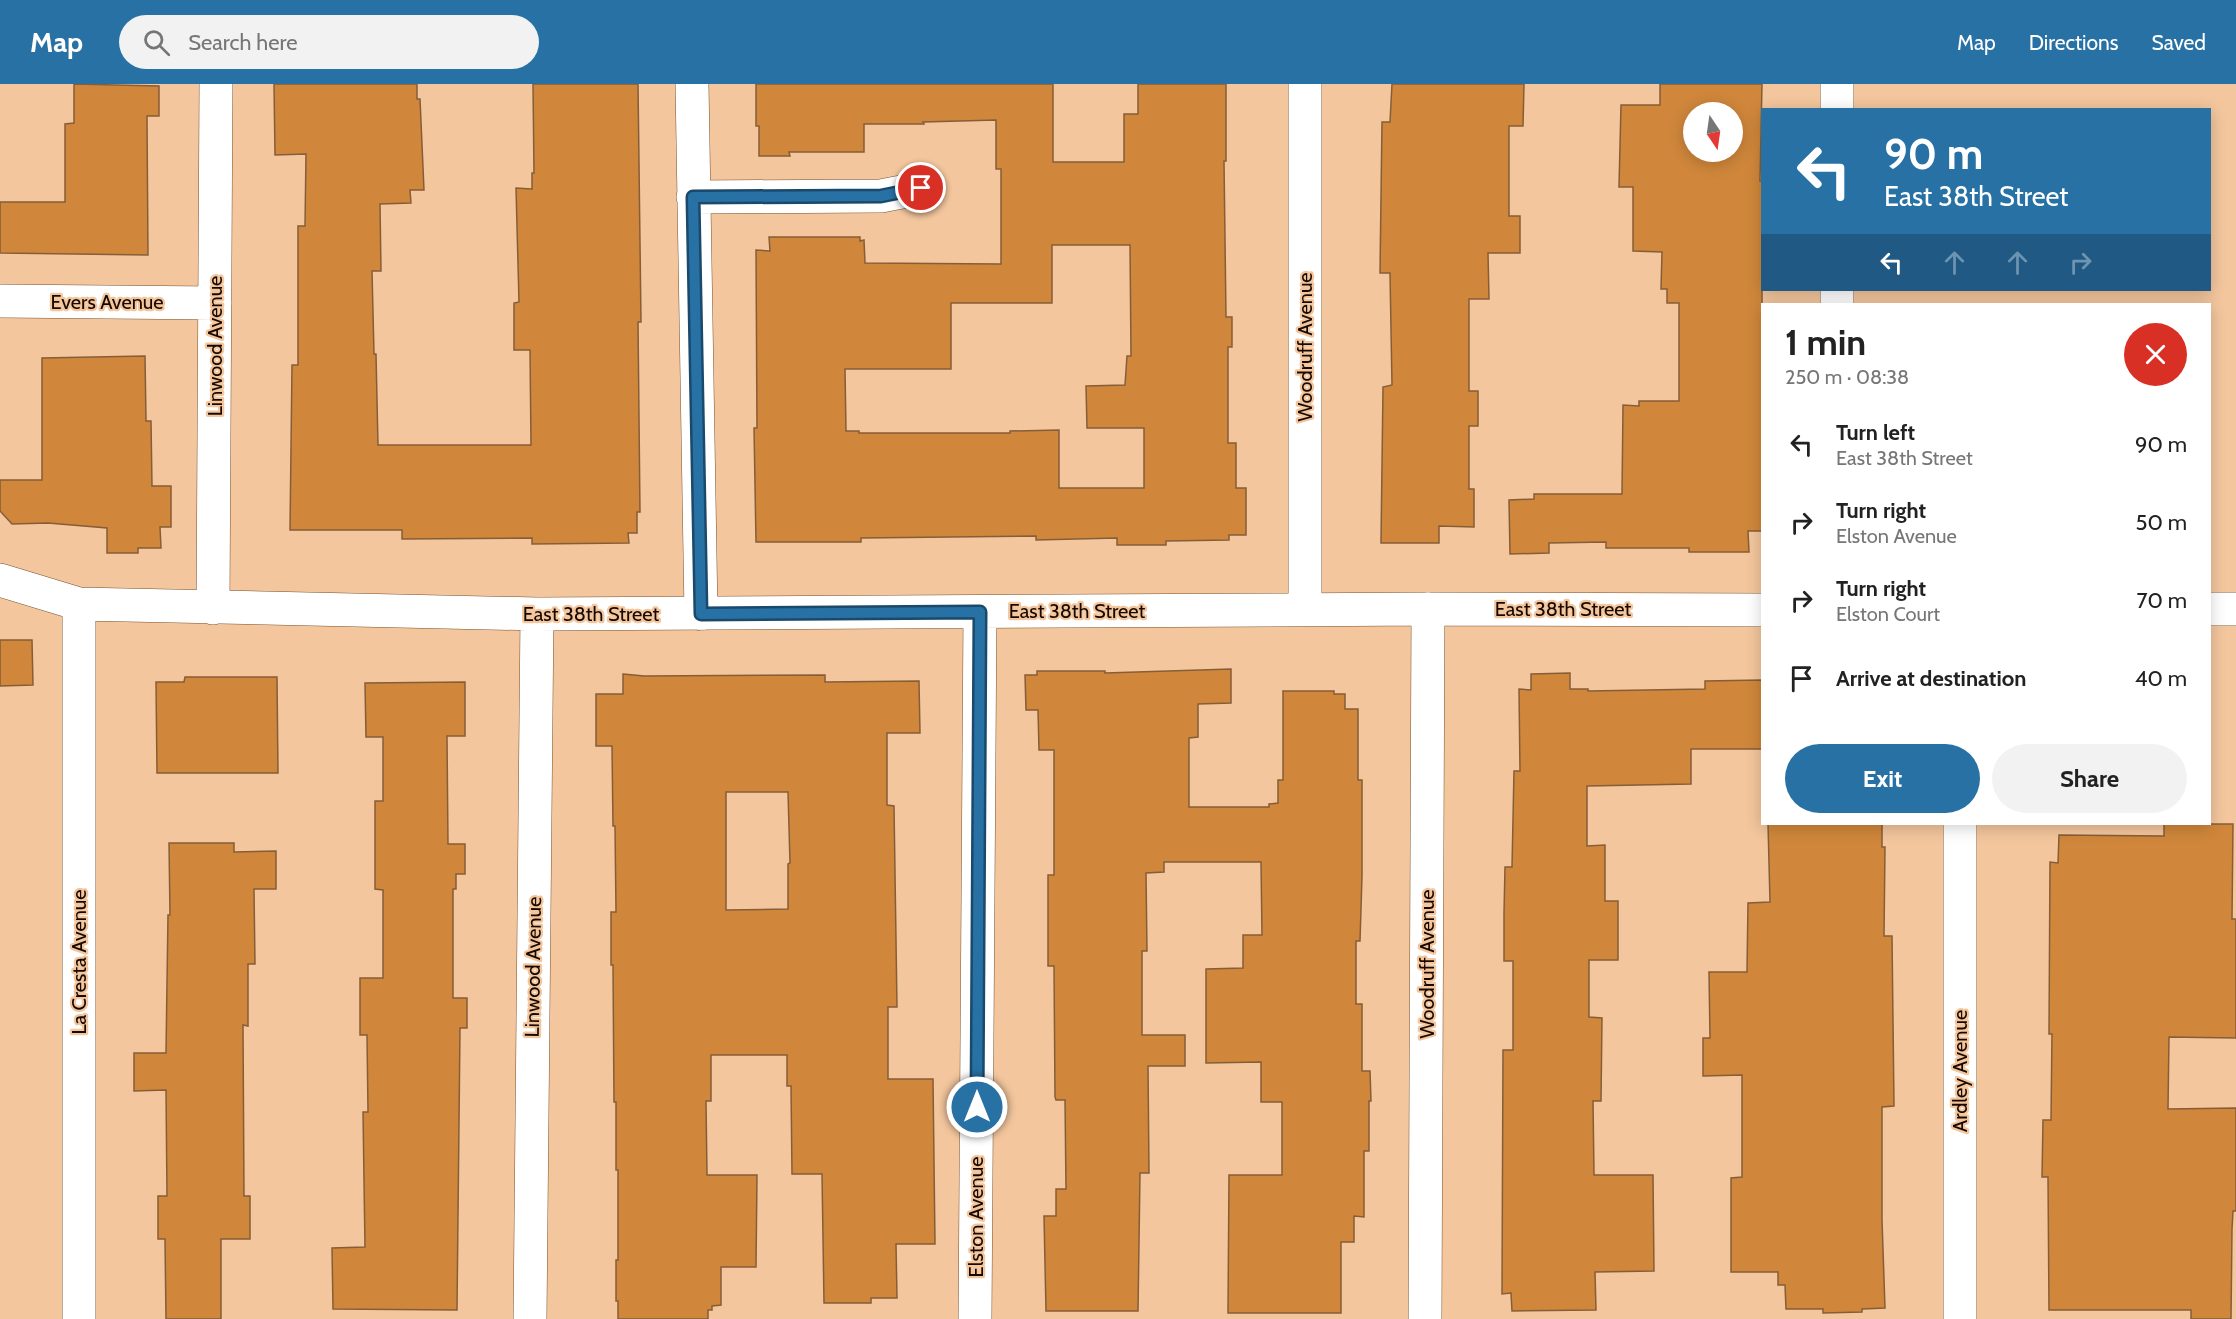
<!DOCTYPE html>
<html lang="en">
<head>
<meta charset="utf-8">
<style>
	:root { --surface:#fff; --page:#f2f2f2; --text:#222; --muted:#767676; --accent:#2871a5 }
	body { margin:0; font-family:Cabin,sans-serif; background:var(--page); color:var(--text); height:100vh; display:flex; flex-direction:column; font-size:22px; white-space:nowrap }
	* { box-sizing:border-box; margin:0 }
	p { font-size:20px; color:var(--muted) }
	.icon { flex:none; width:33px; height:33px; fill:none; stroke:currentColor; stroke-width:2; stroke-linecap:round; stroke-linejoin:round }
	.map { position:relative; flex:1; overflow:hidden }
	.panel { position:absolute; left:1761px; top:219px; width:450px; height:522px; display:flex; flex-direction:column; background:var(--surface); border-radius:0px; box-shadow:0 3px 15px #0003 }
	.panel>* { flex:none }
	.hud { position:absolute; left:1761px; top:24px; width:450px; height:183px; border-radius:0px; box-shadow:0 3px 15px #0003; background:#2871a5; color:#fff; overflow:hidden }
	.needle { width:39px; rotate:167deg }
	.fabs { position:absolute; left:1683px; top:18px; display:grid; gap:12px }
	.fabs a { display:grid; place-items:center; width:60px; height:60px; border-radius:50%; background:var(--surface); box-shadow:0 3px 15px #0003; font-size:30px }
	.pin { position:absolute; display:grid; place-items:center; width:51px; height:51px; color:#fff; margin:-26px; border:3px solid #fff; border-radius:50%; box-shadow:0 2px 6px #0007 }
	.me { position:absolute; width:66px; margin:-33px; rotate:0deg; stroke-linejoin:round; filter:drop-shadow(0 0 4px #0008) }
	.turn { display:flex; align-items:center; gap:21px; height:126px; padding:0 24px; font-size:27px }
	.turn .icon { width:78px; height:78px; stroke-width:2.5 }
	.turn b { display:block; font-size:42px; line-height:51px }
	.lanes { display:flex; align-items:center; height:57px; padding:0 24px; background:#0003; justify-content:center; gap:30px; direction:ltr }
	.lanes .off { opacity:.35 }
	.round { display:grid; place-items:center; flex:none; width:63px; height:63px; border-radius:32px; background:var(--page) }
	.head { display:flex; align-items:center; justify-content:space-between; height:102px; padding:0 24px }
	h1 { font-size:36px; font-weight:700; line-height:45px }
	.primary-button { display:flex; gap:12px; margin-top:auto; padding:12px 24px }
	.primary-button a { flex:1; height:69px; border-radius:36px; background:var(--accent); color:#fff; font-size:24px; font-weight:700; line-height:69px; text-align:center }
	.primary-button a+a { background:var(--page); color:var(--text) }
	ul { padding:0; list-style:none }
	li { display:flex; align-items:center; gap:18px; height:78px; padding:0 24px }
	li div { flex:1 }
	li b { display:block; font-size:22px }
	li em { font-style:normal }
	header { display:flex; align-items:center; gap:36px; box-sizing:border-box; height:84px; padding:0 30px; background:var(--accent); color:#fff }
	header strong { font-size:28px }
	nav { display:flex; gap:33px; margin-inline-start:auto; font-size:21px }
	.search { width:420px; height:54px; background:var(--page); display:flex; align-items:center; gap:15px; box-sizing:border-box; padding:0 21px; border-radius:33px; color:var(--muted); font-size:22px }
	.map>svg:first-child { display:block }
</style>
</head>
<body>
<header>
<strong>Map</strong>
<div class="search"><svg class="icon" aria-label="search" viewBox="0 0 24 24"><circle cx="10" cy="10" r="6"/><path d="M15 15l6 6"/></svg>Search here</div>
<nav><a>Map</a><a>Directions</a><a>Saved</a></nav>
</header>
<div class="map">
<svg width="2236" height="1235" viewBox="0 0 2236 1235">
	<rect width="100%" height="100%" fill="#f3c69d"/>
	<!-- building -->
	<path fill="#d0873b" stroke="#855e38" stroke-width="1.5" fill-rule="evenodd" d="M 74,0 L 159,2 L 159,32 L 147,32 L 148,171 L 0,169 L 0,118 L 65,118 L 65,40 L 74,39 Z
		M 274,0 L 417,0 L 417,15 L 420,15 L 424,106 L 410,106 L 411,119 L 380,120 L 381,187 L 372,187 L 374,270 L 376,270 L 378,361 L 531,361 L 530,266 L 514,266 L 514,219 L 519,218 L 516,104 L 532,105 L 532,89 L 534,89 L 533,0 L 638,0 L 641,238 L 638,238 L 640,428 L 637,428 L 637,449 L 628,449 L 629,459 L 532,460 L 532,454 L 402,455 L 402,446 L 290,446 L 292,281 L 298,281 L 298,142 L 305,142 L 306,70 L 275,71 Z
		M 756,0 L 1053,0 L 1053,78 L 1124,78 L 1124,30 L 1138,30 L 1138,0 L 1226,0 L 1226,77 L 1224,77 L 1226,233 L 1232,233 L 1232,263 L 1228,263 L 1228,359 L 1236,359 L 1236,404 L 1246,404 L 1246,451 L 1229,451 L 1229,456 L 1166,457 L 1166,461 L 1117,461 L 1117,454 L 1036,456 L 1036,452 L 861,454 L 861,458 L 756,458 L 754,344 L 757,344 L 756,166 L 770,167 L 769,153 L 860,153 L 860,157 L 864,156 L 865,179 L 1001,180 L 1001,85 L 996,85 L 996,36 L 923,38 L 924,40 L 864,40 L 864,68 L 789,68 L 790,72 L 759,72 L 759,42 L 756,42 ZM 1052,161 L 1130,161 L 1131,272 L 1127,272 L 1125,301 L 1086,302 L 1087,344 L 1144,344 L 1144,404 L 1059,404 L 1059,346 L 1010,347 L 1010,349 L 859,349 L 859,347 L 846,347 L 845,285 L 951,285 L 951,219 L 1052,219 Z
		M 1392,0 L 1524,0 L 1523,42 L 1509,42 L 1509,132 L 1520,132 L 1520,169 L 1488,169 L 1489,215 L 1469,215 L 1469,307 L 1478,307 L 1478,342 L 1469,342 L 1469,405 L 1474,405 L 1474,443 L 1439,442 L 1439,459 L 1381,459 L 1383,303 L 1392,301 L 1390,189 L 1380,189 L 1382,38 L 1390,38 Z
		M 1660,0 L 1762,0 L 1760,97 L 1762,97 L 1762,447 L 1748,447 L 1749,468 L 1689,468 L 1689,464 L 1606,464 L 1606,458 L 1549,459 L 1549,469 L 1510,470 L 1509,416 L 1534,415 L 1534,410 L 1622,410 L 1623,321 L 1639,322 L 1639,317 L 1679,317 L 1679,219 L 1667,219 L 1667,205 L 1661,205 L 1662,168 L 1633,167 L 1633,103 L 1619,103 L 1621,21 L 1660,21 ZM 1694,28 L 1732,28 L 1732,68 L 1694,68 Z
		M 145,272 L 146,337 L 151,337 L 152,402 L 171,402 L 171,443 L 160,443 L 161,464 L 138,464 L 138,469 L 107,469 L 107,444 L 48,439 L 12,440 L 0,427 L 0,396 L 42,396 L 42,274 Z
		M 0,556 L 32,556 L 33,601 L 0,602 Z
		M 1231,585 L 1231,619 L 1198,620 L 1198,653 L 1189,654 L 1189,723 L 1269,723 L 1269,720 L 1278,719 L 1278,696 L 1283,696 L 1283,607 L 1334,607 L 1334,610 L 1345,610 L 1345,625 L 1358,625 L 1358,696 L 1362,696 L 1362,792 L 1360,857 L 1356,857 L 1356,920 L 1362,920 L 1362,987 L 1370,987 L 1371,1017 L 1369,1017 L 1369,1067 L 1364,1067 L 1364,1133 L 1354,1132 L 1354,1158 L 1341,1158 L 1341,1229 L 1228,1229 L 1229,1091 L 1282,1091 L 1282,1018 L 1261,1018 L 1261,978 L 1206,979 L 1206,885 L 1243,884 L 1243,851 L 1262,851 L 1261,778 L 1164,778 L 1164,788 L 1146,789 L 1147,867 L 1142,867 L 1142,951 L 1185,951 L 1185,982 L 1148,982 L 1149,1089 L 1140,1089 L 1138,1227 L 1046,1227 L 1044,1132 L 1056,1132 L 1056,1105 L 1066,1105 L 1065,1016 L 1056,1016 L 1055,1013 L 1054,882 L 1048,882 L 1048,791 L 1054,791 L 1054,666 L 1039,666 L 1038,626 L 1026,626 L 1025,591 L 1037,591 L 1037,587 L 1105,587 L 1105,589 Z
		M 1570,589 L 1570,605 L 1588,605 L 1588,607 L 1705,605 L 1705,597 L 1762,596 L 1762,665 L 1691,665 L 1691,700 L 1587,702 L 1587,762 L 1605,761 L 1605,817 L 1618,817 L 1618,876 L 1589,876 L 1589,933 L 1602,934 L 1601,1017 L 1593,1017 L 1594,1091 L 1653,1091 L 1654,1187 L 1595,1188 L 1596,1226 L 1512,1227 L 1511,1209 L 1502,1210 L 1503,966 L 1513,966 L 1513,877 L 1504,877 L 1504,829 L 1505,783 L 1512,783 L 1514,687 L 1520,687 L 1519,605 L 1531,606 L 1531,590 Z
		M 623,590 L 644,592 L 825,591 L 825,598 L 919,597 L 920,649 L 887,649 L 887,721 L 894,722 L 897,923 L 888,923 L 888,995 L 933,995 L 935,1160 L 896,1160 L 897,1214 L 871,1214 L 871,1219 L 824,1219 L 822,1090 L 792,1090 L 791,1002 L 787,1002 L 787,971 L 711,971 L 711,1017 L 706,1017 L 707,1091 L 757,1091 L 756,1183 L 721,1183 L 721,1221 L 712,1222 L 712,1226 L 708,1226 L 708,1235 L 618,1235 L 618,1217 L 616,1217 L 616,1176 L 618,1176 L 618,1086 L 616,1086 L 616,1018 L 614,1018 L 613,881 L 611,881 L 611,828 L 616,828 L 615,742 L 613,742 L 612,662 L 596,662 L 596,610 L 623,610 ZM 726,708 L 788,708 L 790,779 L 788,780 L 788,825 L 726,826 Z
		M 185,593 L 277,593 L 278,689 L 157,689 L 156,598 L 184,598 Z
		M 465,598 L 465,652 L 447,652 L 448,760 L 465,760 L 465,790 L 456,790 L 456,805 L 453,805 L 453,914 L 467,914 L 467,944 L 460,944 L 457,1226 L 333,1225 L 332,1164 L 365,1163 L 363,1028 L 368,1028 L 367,951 L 360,951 L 360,894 L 383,894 L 383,806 L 375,805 L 375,717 L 383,717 L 383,653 L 366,653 L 365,599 Z
		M 1768,740 L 1882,740 L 1882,763 L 1885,763 L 1884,852 L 1892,852 L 1894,1022 L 1882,1023 L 1882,1136 L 1885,1224 L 1862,1225 L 1862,1228 L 1823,1229 L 1823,1225 L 1786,1225 L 1785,1201 L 1778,1201 L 1778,1188 L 1731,1188 L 1731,1094 L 1742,1093 L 1742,991 L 1703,992 L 1703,954 L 1710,954 L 1709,888 L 1747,888 L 1748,819 L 1770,818 Z
		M 2164,740 L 2233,740 L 2232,835 L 2236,835 L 2236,954 L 2169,953 L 2168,1025 L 2236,1024 L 2236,1127 L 2233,1127 L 2232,1145 L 2231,1235 L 2191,1235 L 2191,1226 L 2049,1226 L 2048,1093 L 2042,1093 L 2043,1036 L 2051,1036 L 2052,950 L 2049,950 L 2050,778 L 2058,779 L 2059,751 L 2164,752 Z
		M 169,759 L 234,759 L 234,768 L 276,767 L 276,805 L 254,805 L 255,880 L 248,880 L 248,942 L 243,941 L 244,1112 L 250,1112 L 250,1155 L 221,1155 L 221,1235 L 166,1235 L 165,1155 L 158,1155 L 158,1112 L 167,1112 L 166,1006 L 134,1007 L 134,969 L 166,969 L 168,831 L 170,831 Z"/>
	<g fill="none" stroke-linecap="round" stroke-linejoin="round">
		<defs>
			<path id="minor" d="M 692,0 L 701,530
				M 1305,0 L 1305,526
				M 1837,0 L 1837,26
				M 693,113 L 881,112 L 922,104
				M 1837,206 L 1837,220
				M 0,217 L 215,219
				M 0,496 L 79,520 L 537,530 L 1428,525 L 1762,526
				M 79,520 L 79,1235
				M 213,524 L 216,0
				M 2210,525 L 2236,525
				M 530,1235 L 537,530
				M 975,1235 L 980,528
				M 1425,1235 L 1428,525
				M 1960,1235 L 1960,740"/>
		</defs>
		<!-- minor casing -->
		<use href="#minor" stroke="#79522c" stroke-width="34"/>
		<!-- minor -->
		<use href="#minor" stroke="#fff" stroke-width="33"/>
	</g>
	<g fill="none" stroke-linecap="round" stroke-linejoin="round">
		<defs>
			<path id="route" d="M 921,104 L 881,112 L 693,113 L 701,530 L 980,528 L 977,1023"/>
		</defs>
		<!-- route casing -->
		<use href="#route" stroke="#1a496b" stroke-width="15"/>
		<!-- route -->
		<use href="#route" stroke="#2871a5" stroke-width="10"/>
	</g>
	<g text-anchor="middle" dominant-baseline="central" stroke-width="4.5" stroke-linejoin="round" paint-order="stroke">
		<!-- street labels -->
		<g font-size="20" fill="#170800" stroke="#f3c69d">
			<text x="107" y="218">Evers Avenue</text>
			<text transform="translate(215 262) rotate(-90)">Linwood Avenue</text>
			<text transform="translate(1305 263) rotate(-90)">Woodruff Avenue</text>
			<text x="1563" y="525">East 38th Street</text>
			<text x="1077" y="527">East 38th Street</text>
			<text x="591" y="530">East 38th Street</text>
			<text transform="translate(79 878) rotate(-90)">La Cresta Avenue</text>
			<text transform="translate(1427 880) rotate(-90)">Woodruff Avenue</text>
			<text transform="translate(533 883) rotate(-89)">Linwood Avenue</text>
			<text transform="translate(1960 987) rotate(-90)">Ardley Avenue</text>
			<text transform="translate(976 1133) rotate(-90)">Elston Avenue</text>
		</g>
	</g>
</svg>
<div class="fabs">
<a><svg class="needle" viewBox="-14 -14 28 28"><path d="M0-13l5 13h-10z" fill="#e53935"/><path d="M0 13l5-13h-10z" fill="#767676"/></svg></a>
</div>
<div class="pin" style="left:921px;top:104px;background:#d93025"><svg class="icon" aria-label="arrive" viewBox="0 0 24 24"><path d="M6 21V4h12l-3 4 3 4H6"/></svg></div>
<svg class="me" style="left:977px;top:1023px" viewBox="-20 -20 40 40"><circle r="17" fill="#2871a5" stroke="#fff" stroke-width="3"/><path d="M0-11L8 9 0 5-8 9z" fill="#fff"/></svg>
<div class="hud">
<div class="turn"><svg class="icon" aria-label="left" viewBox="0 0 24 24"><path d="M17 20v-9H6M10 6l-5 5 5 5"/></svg><div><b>90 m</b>East 38th Street</div></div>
<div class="lanes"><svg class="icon" aria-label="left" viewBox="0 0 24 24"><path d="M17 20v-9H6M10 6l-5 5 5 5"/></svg><svg class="icon off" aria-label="ahead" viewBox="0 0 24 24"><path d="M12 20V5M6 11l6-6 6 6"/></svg><svg class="icon off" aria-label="ahead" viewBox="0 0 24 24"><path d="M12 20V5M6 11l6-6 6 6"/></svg><svg class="icon off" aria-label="right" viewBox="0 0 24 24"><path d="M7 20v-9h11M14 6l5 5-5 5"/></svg></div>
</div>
<section class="panel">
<div class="head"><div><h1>1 min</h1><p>250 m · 08:38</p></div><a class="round" style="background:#d93025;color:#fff"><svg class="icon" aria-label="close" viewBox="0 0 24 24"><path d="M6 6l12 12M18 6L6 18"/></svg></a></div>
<ul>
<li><svg class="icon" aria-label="left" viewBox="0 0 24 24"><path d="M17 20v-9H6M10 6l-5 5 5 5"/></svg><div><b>Turn left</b><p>East 38th Street</p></div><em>90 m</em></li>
<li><svg class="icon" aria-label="right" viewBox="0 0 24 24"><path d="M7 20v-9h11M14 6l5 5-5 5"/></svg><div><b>Turn right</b><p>Elston Avenue</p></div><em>50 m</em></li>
<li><svg class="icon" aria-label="right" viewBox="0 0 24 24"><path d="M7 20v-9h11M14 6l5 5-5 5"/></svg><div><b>Turn right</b><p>Elston Court</p></div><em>70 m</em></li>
<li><svg class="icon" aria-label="arrive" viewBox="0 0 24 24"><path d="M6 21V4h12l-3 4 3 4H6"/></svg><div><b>Arrive at destination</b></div><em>40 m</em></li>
</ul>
<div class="primary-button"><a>Exit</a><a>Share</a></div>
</section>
</div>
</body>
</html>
